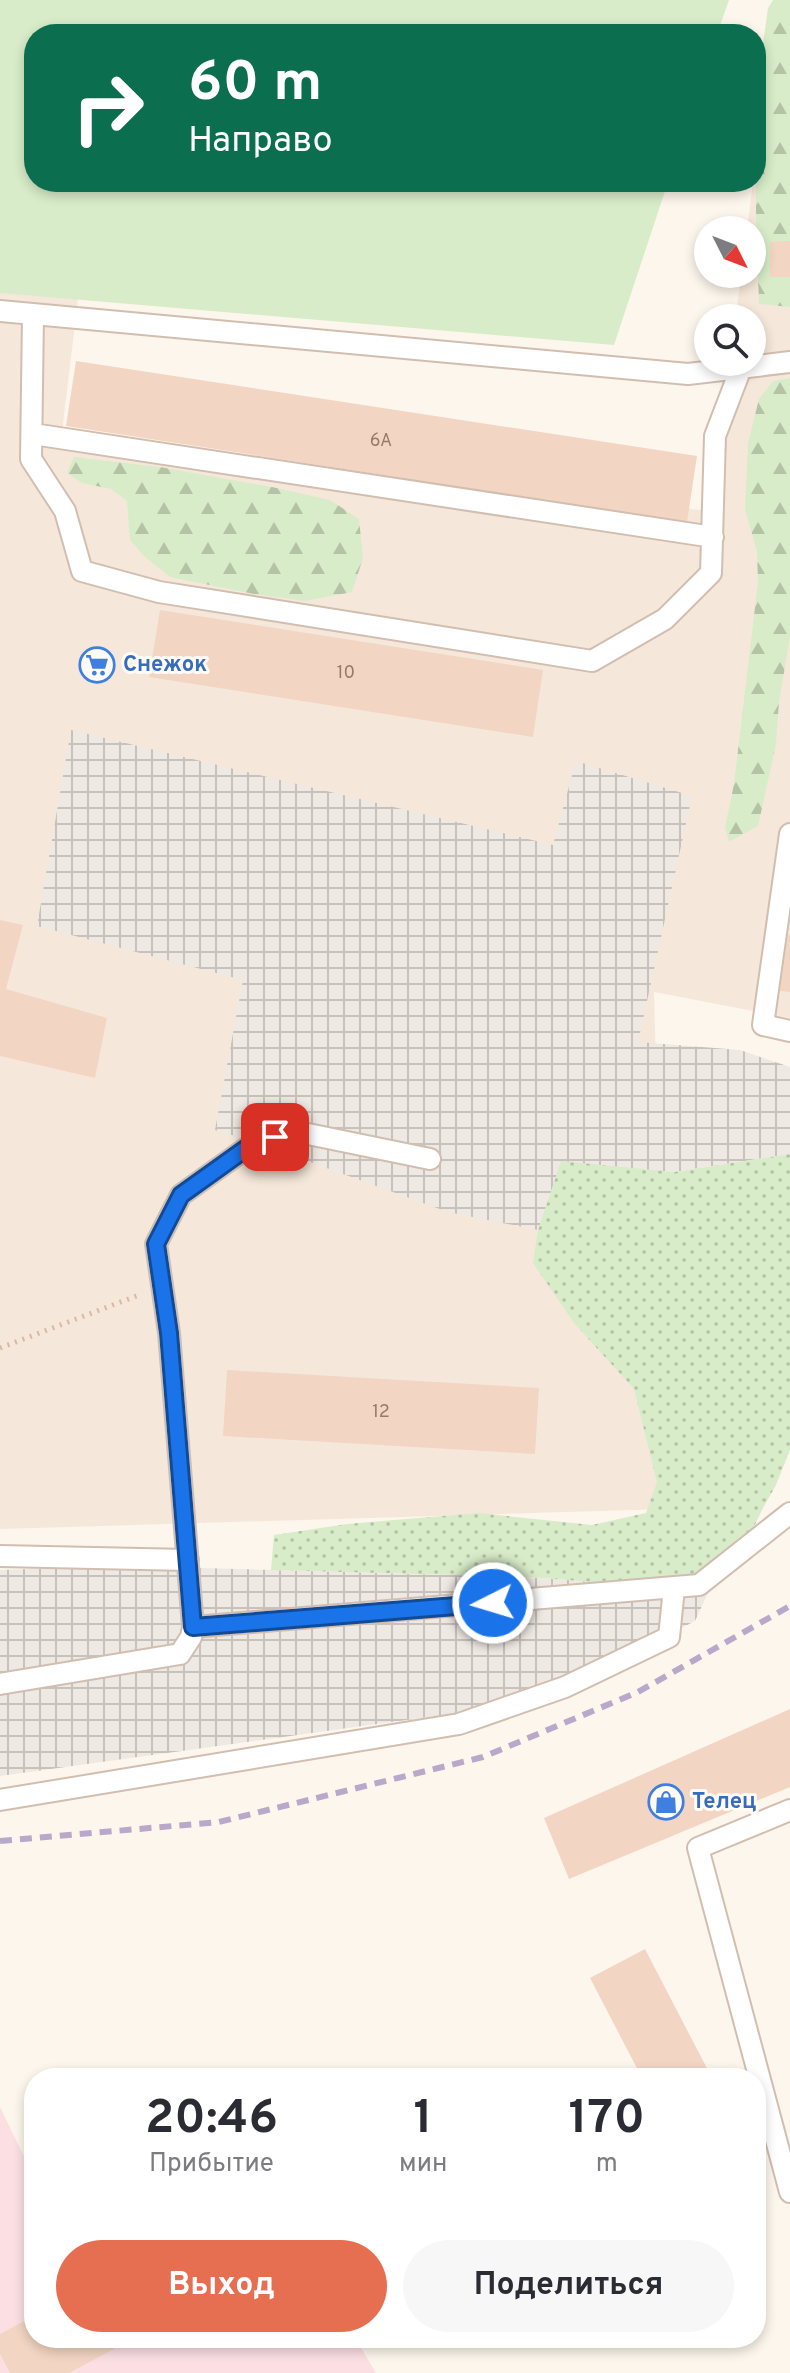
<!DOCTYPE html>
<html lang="ru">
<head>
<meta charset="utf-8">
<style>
	:root { --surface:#fff; --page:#f7f7f7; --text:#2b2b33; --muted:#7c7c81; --accent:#e76f51 }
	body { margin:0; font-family:Overpass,sans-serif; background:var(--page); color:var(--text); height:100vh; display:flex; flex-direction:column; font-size:30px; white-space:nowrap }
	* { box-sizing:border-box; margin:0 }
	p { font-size:26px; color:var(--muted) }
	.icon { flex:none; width:44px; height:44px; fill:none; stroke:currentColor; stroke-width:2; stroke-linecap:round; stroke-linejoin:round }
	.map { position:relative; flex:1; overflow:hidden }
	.panel { position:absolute; left:24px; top:2068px; width:742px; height:280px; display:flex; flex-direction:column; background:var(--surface); border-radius:32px; box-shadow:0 4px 12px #0003 }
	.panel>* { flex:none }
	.hud { position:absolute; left:24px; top:24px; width:742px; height:168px; border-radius:32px; box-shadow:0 4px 12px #0003; background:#0b6e4f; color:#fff; overflow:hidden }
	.needle { width:52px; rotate:132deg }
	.buttons { position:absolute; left:694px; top:216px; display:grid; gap:16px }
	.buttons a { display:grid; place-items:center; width:72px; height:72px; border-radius:50%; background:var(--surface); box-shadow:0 4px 12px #0003; font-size:40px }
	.pin { position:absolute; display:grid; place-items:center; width:68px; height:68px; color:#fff; margin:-34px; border-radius:16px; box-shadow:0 4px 12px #0006 }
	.me { position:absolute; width:88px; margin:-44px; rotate:265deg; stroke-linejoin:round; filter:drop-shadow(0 0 6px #0008) }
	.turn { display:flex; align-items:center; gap:28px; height:168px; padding:0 32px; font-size:36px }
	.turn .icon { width:104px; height:104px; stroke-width:2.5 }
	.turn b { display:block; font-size:56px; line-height:68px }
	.eta { display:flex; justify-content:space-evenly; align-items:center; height:136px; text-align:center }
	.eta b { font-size:48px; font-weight:700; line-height:56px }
	.action { display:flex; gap:16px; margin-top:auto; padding:16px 32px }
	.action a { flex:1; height:92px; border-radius:48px; background:var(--accent); color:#fff; font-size:32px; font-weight:700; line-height:92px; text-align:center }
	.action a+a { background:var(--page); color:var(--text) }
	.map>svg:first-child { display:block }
</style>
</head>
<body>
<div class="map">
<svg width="790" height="2373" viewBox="0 0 790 2373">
	<defs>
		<pattern id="industrial-grid" width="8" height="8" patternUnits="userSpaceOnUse" patternTransform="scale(2)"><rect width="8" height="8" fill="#efe9e4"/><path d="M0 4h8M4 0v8" fill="none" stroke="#c7c0bb"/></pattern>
		<pattern id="grass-dots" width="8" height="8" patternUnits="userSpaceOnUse" patternTransform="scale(2)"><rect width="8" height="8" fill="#d8ecc9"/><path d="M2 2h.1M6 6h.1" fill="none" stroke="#b4c2a5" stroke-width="1.8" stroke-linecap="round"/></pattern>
		<pattern id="forest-firs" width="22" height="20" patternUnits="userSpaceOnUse" patternTransform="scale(2)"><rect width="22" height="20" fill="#d8ecc9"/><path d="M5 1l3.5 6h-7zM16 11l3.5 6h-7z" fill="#b4c2a5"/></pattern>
	</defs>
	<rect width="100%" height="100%" fill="#fdf6ec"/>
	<!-- residential -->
	<path fill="#f5e8da" d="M 0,0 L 34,34 L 34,182 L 92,182 L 61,441 L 710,511 L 730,362 L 752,362 L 752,318 L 736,318 L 741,274 L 752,274 L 752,230 L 747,230 L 753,182 L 756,182 L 790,0 L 790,1018 L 654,992 L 668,1509 L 0,1529 Z"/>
	<!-- industrial -->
	<path fill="url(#industrial-grid)" d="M 71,730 L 553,845 L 576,761 L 692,796 L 638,1042 L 740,1050 L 790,1067 L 790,1154 L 674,1172 L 562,1162 L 538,1230 L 448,1212 L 255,1142 L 215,1130 L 243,980 L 37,926 Z
		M 129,1566 L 529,1577 L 709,1591 L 695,1621 L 575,1683 L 479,1710 L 0,1776 L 0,1570 Z"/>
	<!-- medical -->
	<path fill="#fbdfe3" d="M 0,2107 L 34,2177 L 34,2338 L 355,2338 L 376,2373 L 0,2373 Z"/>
	<!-- grass -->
	<path fill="url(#grass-dots)" d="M 790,1154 L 790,1450 L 776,1485 L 763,1508 L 736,1564 L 709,1591 L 529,1577 L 271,1570 L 274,1535 L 347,1524 L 478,1513 L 592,1525 L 646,1513 L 657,1482 L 634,1389 L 574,1323 L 533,1263 L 538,1230 L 561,1161 L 674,1172 Z"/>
	<!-- forest -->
	<path fill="url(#forest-firs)" d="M 773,0 L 790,0 L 790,307 L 759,304 L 756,219 L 756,94 L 768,8 Z
		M 790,378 L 790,637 L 779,702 L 776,744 L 758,826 L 729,842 L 725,827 L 734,784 L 758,582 L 757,552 L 745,509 L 748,443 L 759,399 L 773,381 Z
		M 74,457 L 160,467 L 272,487 L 330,500 L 359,519 L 363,558 L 352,592 L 305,601 L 254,594 L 170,577 L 146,558 L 130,540 L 127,501 L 111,489 L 82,483 L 67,473 Z"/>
	<!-- green -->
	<path fill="#d8ecc9" d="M 0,0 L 729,0 L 717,34 L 34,34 L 34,182 L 668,182 L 614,345 L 0,293 Z"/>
	<!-- building -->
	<path fill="#f3d5c3" d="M 790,241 L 790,277 L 770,277 L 770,242 Z
		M 76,361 L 697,456 L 687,522 L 66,426 Z
		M 160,610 L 543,670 L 533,737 L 149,677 Z
		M 0,920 L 23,925 L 6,989 L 107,1018 L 95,1078 L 0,1056 Z
		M 788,935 L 790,936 L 790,992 L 780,991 Z
		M 227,1370 L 539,1388 L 535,1454 L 223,1436 Z
		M 790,1709 L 790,1787 L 569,1879 L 544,1818 Z
		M 645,1949 L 712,2078 L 642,2078 L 590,1978 Z
		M 34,2316 L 34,2338 L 108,2338 L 114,2349 L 69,2373 L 10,2373 L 0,2354 L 0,2334 Z"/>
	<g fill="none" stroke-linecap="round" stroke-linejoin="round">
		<defs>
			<path id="service" d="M 0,311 L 688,374 L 790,362
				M 33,314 L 31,459 L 65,511 L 82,571 L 159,592 L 592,661 L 665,619 L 711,573 L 715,436 L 741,368
				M 33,434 L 713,537
				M 790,834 L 763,1025 L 790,1031
				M 0,1556 L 188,1560
				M 193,1627 L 169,1333 L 156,1244 L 181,1195 L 255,1142 L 275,1137 L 308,1134 L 430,1159
				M 0,1684 L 180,1654 L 191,1637 L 193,1627 L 699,1585 L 790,1513
				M 0,1800 L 459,1724 L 565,1687 L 669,1637 L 674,1588
				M 790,1810 L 698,1848 L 790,2192"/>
		</defs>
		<!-- service casing -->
		<use href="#service" stroke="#d1beb0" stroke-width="24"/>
		<!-- path -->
		<path stroke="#d9b8a5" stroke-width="5" stroke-dasharray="2 6" stroke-linecap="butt" d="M 0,1348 L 139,1295"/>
		<!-- service -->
		<use href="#service" stroke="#fff" stroke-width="20"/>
		<!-- rail -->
		<path stroke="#b9a8c9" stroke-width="6" stroke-dasharray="12 8" stroke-linecap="butt" d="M 0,1841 L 219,1822 L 483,1757 L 638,1692 L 790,1606"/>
	</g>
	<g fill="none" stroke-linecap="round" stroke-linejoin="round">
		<defs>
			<path id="route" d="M 275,1137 L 255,1142 L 181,1195 L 156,1244 L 169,1333 L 193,1627 L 493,1603"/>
		</defs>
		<!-- route casing -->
		<use href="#route" stroke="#114b97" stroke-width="20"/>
		<!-- route -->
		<use href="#route" stroke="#1a73e8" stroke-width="14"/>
	</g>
	<!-- icons -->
	<defs>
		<symbol id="supermarket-ring" viewBox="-11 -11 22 22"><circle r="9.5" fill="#fffaf3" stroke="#3f7fe0" stroke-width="1.5"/><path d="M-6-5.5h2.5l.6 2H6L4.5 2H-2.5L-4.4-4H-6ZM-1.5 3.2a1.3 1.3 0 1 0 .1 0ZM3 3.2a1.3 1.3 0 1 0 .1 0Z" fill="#3f7fe0"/></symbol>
		<symbol id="shop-ring" viewBox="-11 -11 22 22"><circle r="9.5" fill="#fffaf3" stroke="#3f7fe0" stroke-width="1.5"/><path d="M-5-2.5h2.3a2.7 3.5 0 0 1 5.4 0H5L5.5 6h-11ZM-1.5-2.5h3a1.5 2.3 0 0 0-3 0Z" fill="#3f7fe0"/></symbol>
	</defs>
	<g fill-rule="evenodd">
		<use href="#supermarket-ring" x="77" y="645" width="40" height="40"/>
		<use href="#shop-ring" x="646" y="1782" width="40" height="40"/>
	</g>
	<g text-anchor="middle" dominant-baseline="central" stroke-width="6" stroke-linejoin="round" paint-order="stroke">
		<!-- number labels -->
		<g font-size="18" fill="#987a6a">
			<text x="381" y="441">6А</text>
			<text x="346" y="673">10</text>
			<text x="381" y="1412">12</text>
		</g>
		<!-- shop labels -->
		<g font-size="22" font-weight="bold" fill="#366cbe" stroke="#fffaf3" text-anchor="start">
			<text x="123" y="665">Снежок</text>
			<text x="692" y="1802">Телец</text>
		</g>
	</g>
</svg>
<div class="buttons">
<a><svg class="needle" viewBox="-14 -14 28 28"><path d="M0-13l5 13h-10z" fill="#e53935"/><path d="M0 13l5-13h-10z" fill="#7c7c81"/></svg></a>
<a><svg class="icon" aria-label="search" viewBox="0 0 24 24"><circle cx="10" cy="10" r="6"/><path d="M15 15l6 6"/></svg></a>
</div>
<div class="pin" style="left:275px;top:1137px;background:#d93025"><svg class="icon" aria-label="arrive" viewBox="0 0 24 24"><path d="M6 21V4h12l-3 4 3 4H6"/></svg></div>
<svg class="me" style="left:493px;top:1603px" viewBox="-20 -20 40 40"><circle r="17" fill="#1a73e8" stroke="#fff" stroke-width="3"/><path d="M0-11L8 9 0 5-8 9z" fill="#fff"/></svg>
<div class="hud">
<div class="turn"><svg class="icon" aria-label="right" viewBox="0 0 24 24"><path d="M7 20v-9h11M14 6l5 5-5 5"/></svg><div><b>60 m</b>Направо</div></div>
</div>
<section class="panel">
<div class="eta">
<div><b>20:46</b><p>Прибытие</p></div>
<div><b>1</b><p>мин</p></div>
<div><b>170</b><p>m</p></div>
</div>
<div class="action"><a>Выход</a><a>Поделиться</a></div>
</section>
</div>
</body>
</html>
